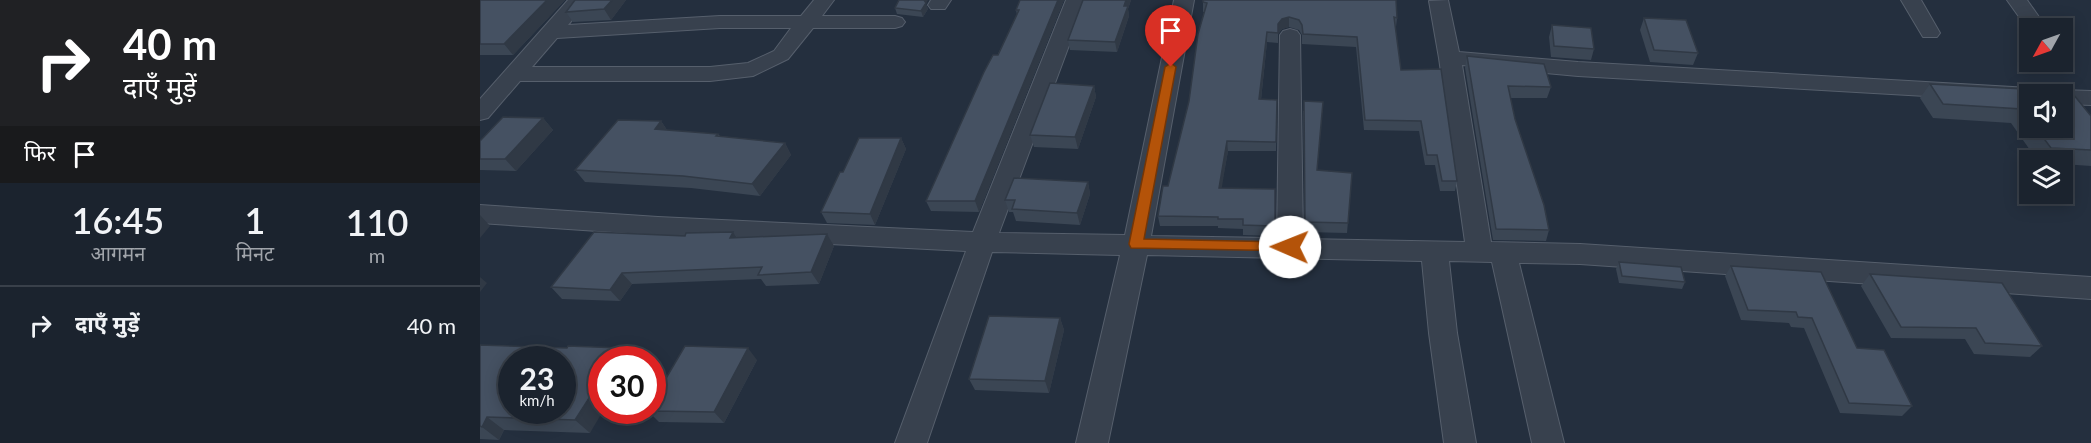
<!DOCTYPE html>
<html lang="hi">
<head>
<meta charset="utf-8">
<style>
	:root { --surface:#1b232e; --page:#282f3a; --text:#f1f3f6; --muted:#a0a4aa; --line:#39404a }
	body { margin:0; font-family:Lato,"Noto Sans Devanagari",sans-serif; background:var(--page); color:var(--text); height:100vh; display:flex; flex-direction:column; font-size:22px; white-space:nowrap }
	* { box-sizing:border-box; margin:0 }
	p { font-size:20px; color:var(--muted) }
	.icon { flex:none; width:33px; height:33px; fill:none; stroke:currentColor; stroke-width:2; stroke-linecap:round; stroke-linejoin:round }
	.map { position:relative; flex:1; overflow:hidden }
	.drawer { display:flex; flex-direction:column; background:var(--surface); width:480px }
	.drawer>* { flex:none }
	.top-card { background:#202124; color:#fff; overflow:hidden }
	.needle { width:39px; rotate:230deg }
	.controls { position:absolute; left:1539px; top:18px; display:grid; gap:12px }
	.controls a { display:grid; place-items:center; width:54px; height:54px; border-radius:0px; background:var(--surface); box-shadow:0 3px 15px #0003,0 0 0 2px var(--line); font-size:30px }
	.speed { position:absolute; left:18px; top:346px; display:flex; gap:12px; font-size:30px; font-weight:700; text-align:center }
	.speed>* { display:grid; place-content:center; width:78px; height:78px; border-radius:50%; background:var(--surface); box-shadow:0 3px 15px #0003,0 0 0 2px var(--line); line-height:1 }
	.speed small { font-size:15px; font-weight:400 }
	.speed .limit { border:9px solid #d22; background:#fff; color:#111 }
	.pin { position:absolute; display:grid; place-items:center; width:51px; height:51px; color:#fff; margin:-62px -26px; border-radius:50% 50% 50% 0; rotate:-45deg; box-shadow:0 0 6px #0007 }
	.pin .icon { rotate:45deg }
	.me { position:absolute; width:66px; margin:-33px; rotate:271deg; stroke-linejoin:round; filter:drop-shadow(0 0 4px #0008) }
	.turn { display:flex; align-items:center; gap:21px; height:126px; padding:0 24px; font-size:27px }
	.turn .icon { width:78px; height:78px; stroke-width:2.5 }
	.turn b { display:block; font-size:42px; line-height:51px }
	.then { display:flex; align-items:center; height:57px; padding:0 24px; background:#0003; gap:12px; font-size:22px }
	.eta { display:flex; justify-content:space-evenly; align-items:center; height:102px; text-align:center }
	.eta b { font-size:36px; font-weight:600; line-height:42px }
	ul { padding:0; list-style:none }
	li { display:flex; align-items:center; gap:18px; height:78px; padding:0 24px; border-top:2px solid var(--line) }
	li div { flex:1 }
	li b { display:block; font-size:22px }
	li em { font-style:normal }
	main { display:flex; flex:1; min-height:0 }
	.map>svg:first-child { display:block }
</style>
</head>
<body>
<main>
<section class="drawer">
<div class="top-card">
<div class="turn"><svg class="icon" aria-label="right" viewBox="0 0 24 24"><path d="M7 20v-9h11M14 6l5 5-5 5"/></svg><div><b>40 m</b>दाएँ मुड़ें</div></div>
<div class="then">फिर<svg class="icon" aria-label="arrive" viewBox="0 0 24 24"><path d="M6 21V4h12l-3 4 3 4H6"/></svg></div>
</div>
<div class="eta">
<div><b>16:45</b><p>आगमन</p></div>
<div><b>1</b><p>मिनट</p></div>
<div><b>110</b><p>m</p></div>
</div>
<ul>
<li><svg class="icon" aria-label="right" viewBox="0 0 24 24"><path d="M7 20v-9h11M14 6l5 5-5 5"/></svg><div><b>दाएँ मुड़ें</b></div><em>40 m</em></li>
</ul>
</section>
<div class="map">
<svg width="1611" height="443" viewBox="0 0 1611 443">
	<rect width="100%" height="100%" fill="#242f3e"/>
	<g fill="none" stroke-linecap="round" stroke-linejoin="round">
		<defs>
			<path id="minor" d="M 88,0 L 109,0 L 88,25 L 240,16 L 321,16 L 334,0 L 354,0 L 342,16 L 415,16 L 422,18 L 425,22 L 422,26 L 415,28 L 333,28 L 308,59 L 273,76 L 230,81 L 40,81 L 8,118 L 0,120 L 0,99 ZM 240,28 L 311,28 L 294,51 L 268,63 L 230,67 L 52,67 L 77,38 Z
				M 451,0 L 471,0 L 465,9 L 451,9 L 448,5 Z
				M 586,0 L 606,0 L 519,233 L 645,235 L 694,0 L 714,0 L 671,236 L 797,238 L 800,35 L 803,31 L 810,29 L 817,31 L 820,35 L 823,239 L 985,242 L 959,58 L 949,1 L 968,0 L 979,52 L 1098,62 L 1550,88 L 1558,90 L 1561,94 L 1550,94 L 1550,102 L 1098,76 L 982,65 L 1011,242 L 1100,244 L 1611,277 L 1611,299 L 1100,264 L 1039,263 L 1084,443 L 1052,443 L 1012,262 L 969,261 L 977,333 L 996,443 L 964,443 L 949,333 L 942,261 L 667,255 L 628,443 L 596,443 L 640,255 L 512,252 L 447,443 L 415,443 L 486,251 L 178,235 L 0,223 L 0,205 L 178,217 L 493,232 Z
				M 1421,0 L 1441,0 L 1460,33 L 1457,37 L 1443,37 Z
				M 1527,0 L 1547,0 L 1559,17 L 1556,21 L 1542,21 Z
				M 1582,90 L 1611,91 L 1611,105 L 1582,104 L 1582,94 L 1573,94 Z"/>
		</defs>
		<!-- minor casing -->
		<use href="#minor" stroke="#565f6c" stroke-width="2"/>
		<!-- minor -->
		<use href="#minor" fill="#38414e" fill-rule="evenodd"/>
	</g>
	<!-- wall -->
	<path fill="#3b4654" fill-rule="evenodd" d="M 0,0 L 85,0 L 33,55 L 0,55 Z
		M 95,0 L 146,0 L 131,20 L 93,22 L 86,12 Z
		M 584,0 L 499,212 L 451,211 L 446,201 L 537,15 L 536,10 Z
		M 603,0 L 651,0 L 648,9 L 649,16 L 637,52 L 590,50 L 588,40 Z
		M 723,2 L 917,18 L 916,27 L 915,27 L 921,70 L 977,181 L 975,191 L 960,191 L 955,165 L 945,165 L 939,131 L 884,130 L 876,47 L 822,44 L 822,35 L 819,30 L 809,27 L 802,29 L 798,34 L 798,43 L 787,42 L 781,100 L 797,100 L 796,151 L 748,151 L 741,188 L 795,189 L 795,236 L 763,235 L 763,229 L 738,228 L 738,226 L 680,226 L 678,216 L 688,186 L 709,101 L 724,12 L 723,12 Z
		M 446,4 L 448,9 L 443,17 L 417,14 L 415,8 Z
		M 1164,18 L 1218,53 L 1213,65 L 1170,62 L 1160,30 Z
		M 1072,25 L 1114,49 L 1111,60 L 1071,57 L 1069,37 Z
		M 987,56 L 1071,87 L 1067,98 L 1030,98 L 1035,119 L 1069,230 L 1066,241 L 1013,240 L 985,68 Z
		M 1450,84 L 1561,90 L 1564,87 L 1589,89 L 1611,116 L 1611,166 L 1582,164 L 1582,160 L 1557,160 L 1531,123 L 1453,118 L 1440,98 ZM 1550,94 L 1582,94 L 1582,128 L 1550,128 Z
		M 614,86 L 616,97 L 598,149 L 554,147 L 550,135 Z
		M 843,102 L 837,170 L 872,173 L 867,233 L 825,232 L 823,111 Z
		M 63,118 L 73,130 L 36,171 L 0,170 L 0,141 Z
		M 181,121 L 187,130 L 238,134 L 240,136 L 305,143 L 311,155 L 280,196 L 211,188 L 105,182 L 95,170 Z
		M 421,138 L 426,149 L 395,225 L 347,223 L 341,212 L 363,172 Z
		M 608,182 L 610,194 L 600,225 L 536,221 L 533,212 L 529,212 L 525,200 Z
		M 253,232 L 257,237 L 347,234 L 354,246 L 339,284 L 286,286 L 281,279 L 152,284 L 140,301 L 82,299 L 71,287 L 205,236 Z
		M 1139,262 L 1205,282 L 1202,289 L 1139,283 L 1136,269 Z
		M 1251,266 L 1341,272 L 1377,348 L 1432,406 L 1422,416 L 1360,413 L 1324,328 L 1311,327 L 1309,323 L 1261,320 L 1245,276 Z
		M 1390,274 L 1562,346 L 1550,357 L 1494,354 L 1485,339 L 1411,338 L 1381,286 Z
		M 580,318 L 584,330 L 569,393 L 495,390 L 489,379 Z
		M 0,345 L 87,348 L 141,348 L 153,360 L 122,360 L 110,433 L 24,430 L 19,440 L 0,439 Z
		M 277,360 L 244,423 L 179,422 L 168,411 Z"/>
	<!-- shaded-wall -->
	<path fill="#303945" d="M 67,0 L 85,0 L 33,55 L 24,44 Z
		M 132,0 L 146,0 L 131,20 L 124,9 Z
		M 444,0 L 448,0 L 446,4 L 448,9 L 443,17 L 441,11 Z
		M 578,0 L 584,0 L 499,212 L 495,201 Z
		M 646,0 L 651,0 L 648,9 L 649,16 L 637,52 L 635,42 Z
		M 809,17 L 809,27 L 802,29 L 798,34 L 798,43 L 798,24 L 802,19 Z
		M 787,32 L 787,42 L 780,109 L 779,99 Z
		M 614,86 L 616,97 L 598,149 L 595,137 Z
		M 63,118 L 73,130 L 36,171 L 25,159 Z
		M 181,121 L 189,133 L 175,129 Z
		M 421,138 L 426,149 L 395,225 L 390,214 Z
		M 747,141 L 748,151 L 740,198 L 739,188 Z
		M 305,143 L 311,155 L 280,196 L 272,184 Z
		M 608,182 L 610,194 L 600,225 L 597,213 Z
		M 0,215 L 10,226 L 0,238 Z
		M 253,232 L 261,244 L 250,238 Z
		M 347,234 L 354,246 L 339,284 L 331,272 Z
		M 142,273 L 152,284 L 140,301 L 130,290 Z
		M 0,277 L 7,283 L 0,292 Z
		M 580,318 L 584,330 L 569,393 L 565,381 Z
		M 141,348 L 153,360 L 133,360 Z
		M 268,348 L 277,360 L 244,423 L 234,412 Z
		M 122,378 L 122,411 L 123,411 L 110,433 L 95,420 Z
		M 7,417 L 24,430 L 19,440 L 2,427 Z"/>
	<!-- building -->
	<path fill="#455162" stroke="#303945" stroke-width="1.5" fill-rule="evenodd" d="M 0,0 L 67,0 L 24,44 L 0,44 Z
		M 95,0 L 132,0 L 124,9 L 86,12 Z
		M 419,0 L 444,0 L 446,3 L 441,11 L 415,8 Z
		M 540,0 L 578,0 L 495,201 L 446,201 L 504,72 L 513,55 L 518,55 L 539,10 L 536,10 Z
		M 603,0 L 646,0 L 644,6 L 648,6 L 635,42 L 588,40 Z
		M 723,0 L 916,0 L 917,18 L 914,17 L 921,70 L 961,69 L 977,181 L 962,181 L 957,155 L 947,155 L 941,121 L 885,120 L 877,37 L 823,34 L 822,25 L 819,20 L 809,17 L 802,19 L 798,24 L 798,33 L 787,32 L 779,99 L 797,100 L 796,142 L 747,141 L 739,188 L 795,189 L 795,226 L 763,225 L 763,219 L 738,219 L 738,217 L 678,216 L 683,186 L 688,186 L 709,101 L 718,34 L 727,3 L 723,2 Z
		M 1164,18 L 1206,20 L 1218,53 L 1174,50 Z
		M 1072,25 L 1111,28 L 1114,49 L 1074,46 Z
		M 987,56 L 1064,64 L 1071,87 L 1028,86 L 1035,119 L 1064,205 L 1069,230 L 1016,229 Z
		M 570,83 L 614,86 L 595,137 L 550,135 Z
		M 1450,84 L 1561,90 L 1564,87 L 1589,89 L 1611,116 L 1611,150 L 1571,148 L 1556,128 L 1582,128 L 1582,94 L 1550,94 L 1550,119 L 1542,109 L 1463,104 Z
		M 824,101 L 843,102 L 837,170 L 872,173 L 868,223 L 825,222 Z
		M 23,117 L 63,118 L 25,159 L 0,159 L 0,141 Z
		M 138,120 L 181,121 L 175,129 L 238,134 L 236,136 L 305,143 L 272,184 L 203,176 L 95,170 Z
		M 379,138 L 421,138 L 390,214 L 341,212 L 360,172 L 363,172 Z
		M 534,178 L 608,182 L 597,213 L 532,209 L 535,200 L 525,200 Z
		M 114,232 L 205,236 L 206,233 L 253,232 L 250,238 L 347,234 L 331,272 L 278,275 L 282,267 L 142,273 L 130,290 L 71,287 Z
		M 1139,262 L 1201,267 L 1205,282 L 1142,276 Z
		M 1251,266 L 1341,272 L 1377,348 L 1404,350 L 1432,406 L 1369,403 L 1332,318 L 1318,317 L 1316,312 L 1268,310 Z
		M 1390,274 L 1522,283 L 1562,346 L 1505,343 L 1496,328 L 1421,327 Z
		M 509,316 L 580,318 L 565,381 L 489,379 Z
		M 0,345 L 87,348 L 88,346 L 141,348 L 133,360 L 122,360 L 122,378 L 95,420 L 7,417 L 2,427 L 0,426 ZM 32,360 L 82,360 L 82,411 L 32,411 Z
		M 205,346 L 268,348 L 234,412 L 172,411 L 172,402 Z"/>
	<!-- route -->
	<path fill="#b45309" stroke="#753606" stroke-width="1.5" d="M 691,63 L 696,67 L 664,239 L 810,242 L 815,243 L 817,247 L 815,251 L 651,248 L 649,244 L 685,67 Z"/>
</svg>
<div class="controls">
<a><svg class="needle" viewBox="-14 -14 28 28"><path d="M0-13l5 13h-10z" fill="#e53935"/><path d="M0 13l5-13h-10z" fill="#a0a4aa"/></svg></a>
<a><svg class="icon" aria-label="sound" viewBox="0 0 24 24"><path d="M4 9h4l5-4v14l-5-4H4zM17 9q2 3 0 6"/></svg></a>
<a><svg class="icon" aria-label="layers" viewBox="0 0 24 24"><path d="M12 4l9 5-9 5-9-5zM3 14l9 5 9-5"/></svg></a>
</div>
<div class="speed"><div>23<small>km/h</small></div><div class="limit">30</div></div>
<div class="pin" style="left:691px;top:67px;background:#d93025"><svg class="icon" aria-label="arrive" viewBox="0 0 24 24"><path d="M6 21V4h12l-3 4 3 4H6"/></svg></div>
<svg class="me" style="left:810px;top:247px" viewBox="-20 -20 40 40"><circle r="19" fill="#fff"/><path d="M0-13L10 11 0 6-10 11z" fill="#b45309"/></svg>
</div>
</main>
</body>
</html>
